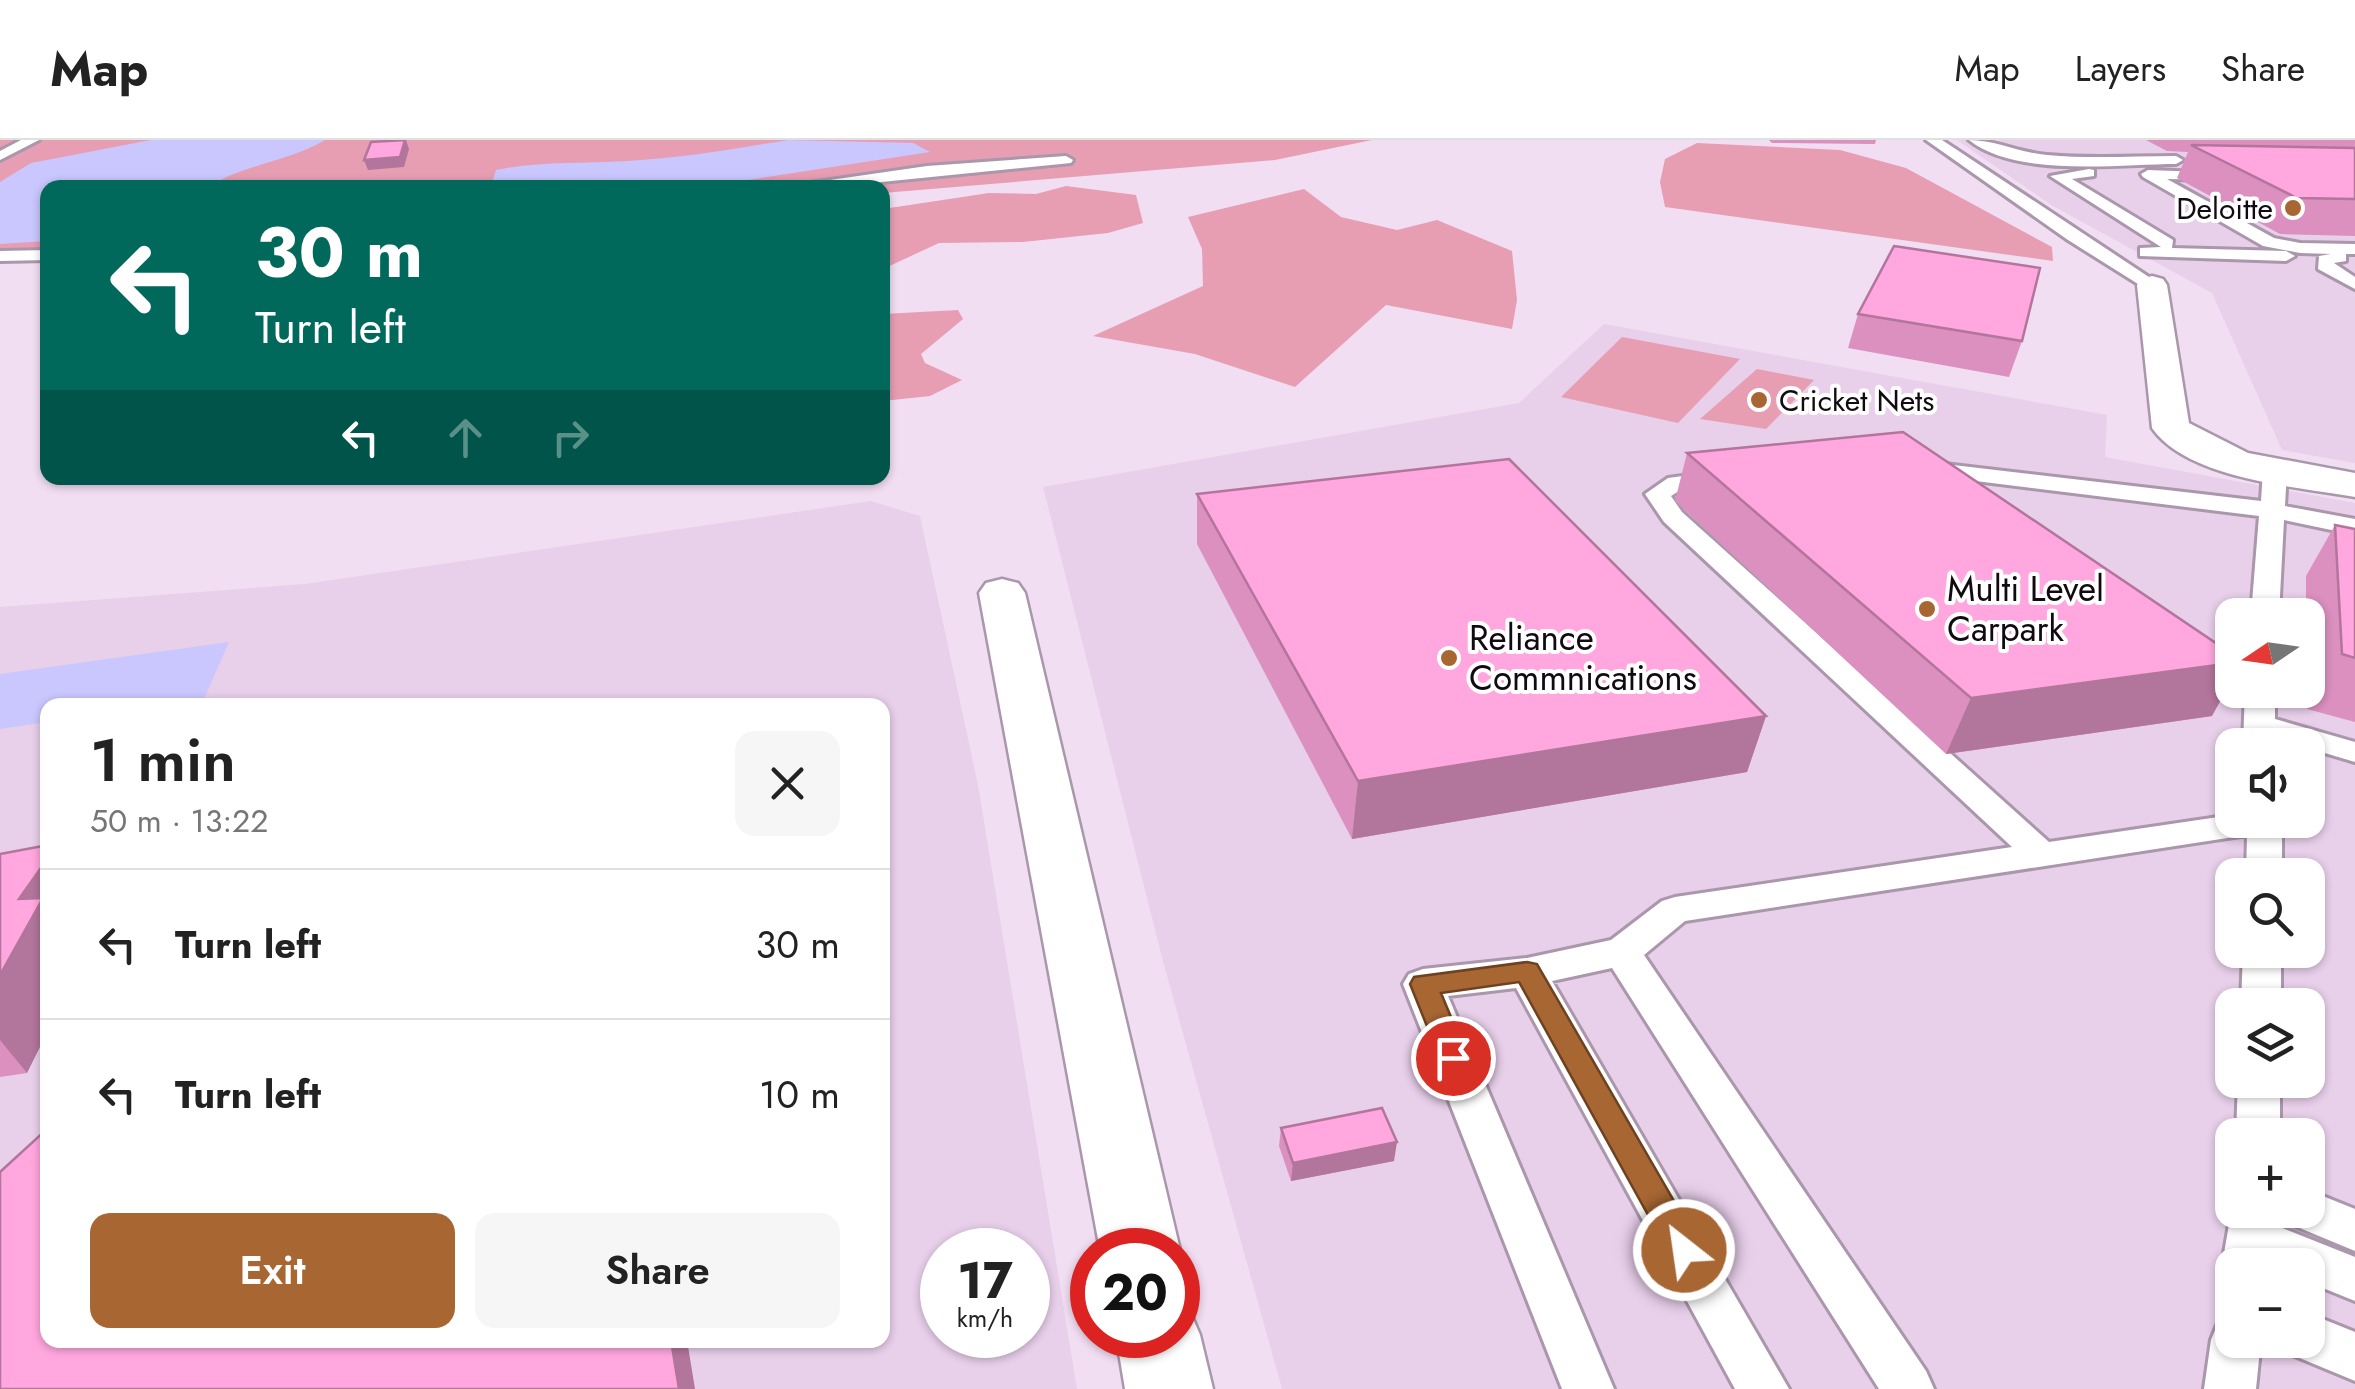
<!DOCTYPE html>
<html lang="en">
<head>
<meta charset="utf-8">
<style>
	:root { --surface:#fff; --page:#f6f6f6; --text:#222; --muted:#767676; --line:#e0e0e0; --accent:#a86633 }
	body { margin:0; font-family:Jost,sans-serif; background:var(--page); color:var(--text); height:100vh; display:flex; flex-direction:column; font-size:38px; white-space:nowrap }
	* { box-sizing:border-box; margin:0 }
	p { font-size:32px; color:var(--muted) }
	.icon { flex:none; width:55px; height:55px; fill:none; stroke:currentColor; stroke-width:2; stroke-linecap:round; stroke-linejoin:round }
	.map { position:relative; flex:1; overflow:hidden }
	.details { position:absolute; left:40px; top:558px; width:850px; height:650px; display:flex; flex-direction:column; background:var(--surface); border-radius:20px; box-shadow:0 2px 8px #0004 }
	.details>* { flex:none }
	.guide { position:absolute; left:40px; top:40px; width:850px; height:305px; border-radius:20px; box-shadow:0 2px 8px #0004; background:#00695c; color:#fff; overflow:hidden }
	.needle { width:65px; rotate:257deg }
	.fabs { position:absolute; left:2215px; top:458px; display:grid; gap:20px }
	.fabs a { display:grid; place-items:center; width:110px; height:110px; border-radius:20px; background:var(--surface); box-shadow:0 2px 8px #0004; font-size:50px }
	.speed { position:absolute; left:920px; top:1088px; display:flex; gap:20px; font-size:50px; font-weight:700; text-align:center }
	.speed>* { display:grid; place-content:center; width:130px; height:130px; border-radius:50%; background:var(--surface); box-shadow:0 2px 8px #0004; line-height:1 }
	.speed small { font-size:25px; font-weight:400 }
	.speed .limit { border:15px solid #d22; background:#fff; color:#111 }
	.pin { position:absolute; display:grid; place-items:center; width:85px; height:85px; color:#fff; margin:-42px; border:5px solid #fff; border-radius:50%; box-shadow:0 2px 10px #0007 }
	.me { position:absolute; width:110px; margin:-55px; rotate:330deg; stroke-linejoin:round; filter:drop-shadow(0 0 8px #0008) }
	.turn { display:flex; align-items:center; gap:35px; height:210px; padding:0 50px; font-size:45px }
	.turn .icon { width:130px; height:130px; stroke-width:2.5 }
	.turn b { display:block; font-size:70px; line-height:85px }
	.lanes { display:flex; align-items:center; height:95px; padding:0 50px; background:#0003; justify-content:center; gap:50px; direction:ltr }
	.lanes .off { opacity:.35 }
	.round { display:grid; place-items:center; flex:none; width:105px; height:105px; border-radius:20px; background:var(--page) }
	.headline { display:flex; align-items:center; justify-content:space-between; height:170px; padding:0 50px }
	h1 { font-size:60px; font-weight:600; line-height:75px }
	.cta { display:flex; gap:20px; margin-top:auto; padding:20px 50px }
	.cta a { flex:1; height:115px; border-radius:20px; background:var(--accent); color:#fff; font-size:40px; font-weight:600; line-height:115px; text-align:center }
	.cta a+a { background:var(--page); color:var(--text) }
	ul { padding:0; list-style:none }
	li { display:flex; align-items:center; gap:30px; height:150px; padding:0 50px; border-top:2px solid var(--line) }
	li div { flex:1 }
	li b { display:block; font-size:38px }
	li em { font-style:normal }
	header { display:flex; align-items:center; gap:60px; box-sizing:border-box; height:140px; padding:0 50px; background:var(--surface); border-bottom:2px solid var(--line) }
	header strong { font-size:48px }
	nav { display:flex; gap:55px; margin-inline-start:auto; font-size:35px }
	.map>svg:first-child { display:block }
</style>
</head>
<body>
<header>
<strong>Map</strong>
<nav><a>Map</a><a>Layers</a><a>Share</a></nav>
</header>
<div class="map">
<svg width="2355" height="1249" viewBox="0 0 2355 1249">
	<rect width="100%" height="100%" fill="#f2def3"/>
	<!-- built -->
	<path fill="#e8cfea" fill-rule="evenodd" d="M 1957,0 L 2355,0 L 2355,323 L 2282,310 L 2212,153 L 2053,66 Z
		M 1604,184 L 2107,275 L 2105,317 L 2355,363 L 2355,1249 L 1282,1249 L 1164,825 L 1043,347 L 1519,263 ZM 2232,475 L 2308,475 L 2308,550 L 2232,550 ZM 2232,605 L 2308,605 L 2308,680 L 2232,680 ZM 2232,735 L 2308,735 L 2308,810 L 2232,810 ZM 2232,865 L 2308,865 L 2308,940 L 2232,940 ZM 2232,995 L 2308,995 L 2308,1070 L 2232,1070 ZM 2232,1125 L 2308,1125 L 2308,1200 L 2232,1200 Z
		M 871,361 L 920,376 L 978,645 L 1077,1249 L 0,1249 L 0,467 L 305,444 ZM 48,565 L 882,565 L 882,1200 L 48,1200 ZM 942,1110 L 1028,1110 L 1028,1195 L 942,1195 Z"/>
	<!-- green -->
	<path fill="#e79eb3" d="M 0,0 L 1372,0 L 1275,20 L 883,53 L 882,48 L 48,48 L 47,120 L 0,123 Z
		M 1697,3 L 1840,10 L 1906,28 L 2052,107 L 2053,121 L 1665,67 L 1660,42 L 1665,19 Z
		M 1066,46 L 1136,55 L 1143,83 L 1108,93 L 1023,102 L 939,103 L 883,129 L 883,69 L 989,53 L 1036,54 Z
		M 1304,49 L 1341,77 L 1397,90 L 1437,80 L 1512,111 L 1517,160 L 1512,189 L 1386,165 L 1295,247 L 1195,214 L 1093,196 L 1203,146 L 1202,109 L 1188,77 Z
		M 958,170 L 963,179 L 921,214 L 925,223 L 962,240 L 930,256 L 883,261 L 883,174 Z
		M 1622,197 L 1740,219 L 1678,283 L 1561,257 Z
		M 1757,229 L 1814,240 L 1766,289 L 1700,279 Z"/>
	<!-- water -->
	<path fill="#c9c7fd" d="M 151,0 L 325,0 C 288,22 244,24 208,47 L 48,48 L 47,101 L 0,104 L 0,42 L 31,23 Z
		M 788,0 L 913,3 L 930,12 L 702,47 L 479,47 L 491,46 L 496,30 C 540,21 582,24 627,21 C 681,18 734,9 788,0 Z
		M 229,502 L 204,559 L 162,565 L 48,565 L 47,582 L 0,589 L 0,534 Z"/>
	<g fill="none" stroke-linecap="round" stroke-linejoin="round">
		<defs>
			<path id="lane" d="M 21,0 L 39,0 L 0,20 L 0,11 Z
				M 1926,0 L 1942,0 L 2161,145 L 2152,150 L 2146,149 L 2068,100 Z
				M 1969,0 C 1996,0 2020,13 2047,15 C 2090,19 2133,16 2176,16 L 2183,20 L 2176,24 C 2119,24 2016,38 1969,0 Z
				M 1066,16 L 1073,20 L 1071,23 L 822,48 L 775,48 L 927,26 Z
				M 2089,29 L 2094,30 L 2094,36 L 2072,39 L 2173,100 L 2172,108 L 2286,111 L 2295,116 L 2286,121 L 2140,116 L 2140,108 L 2161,107 L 2050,36 Z
				M 2148,30 L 2228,33 L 2228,39 L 2223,40 L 2167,39 L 2274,98 L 2300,103 L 2355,104 L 2355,114 L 2346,114 L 2346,121 L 2334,123 L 2355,137 L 2355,149 L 2318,129 L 2319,116 L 2331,114 L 2300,113 L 2263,106 L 2143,37 L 2141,34 Z
				M 48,110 L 48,120 L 0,121 L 0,111 Z
				M 1919,321 L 2261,361 L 2263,330 L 2275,323 L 2287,330 L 2285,366 L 2355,379 L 2355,395 L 2284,380 L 2279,475 L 2251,475 L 2259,376 L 1911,333 L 1907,328 Z
				M 1720,331 L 1728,333 L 1732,338 L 1728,343 L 1682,349 L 1671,356 L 1682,372 L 2049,702 L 2232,675 L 2232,680 L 2282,680 L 2282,735 L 2246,735 L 2247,695 L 1685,781 L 1644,815 L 1926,1231 L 1934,1249 L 1879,1249 L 1612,828 L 1552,841 L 1789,1249 L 1735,1249 L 1516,848 L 1448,856 L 1614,1249 L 1562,1249 L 1403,844 L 1409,834 L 1423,829 L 1527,818 L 1611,800 L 1662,761 L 1675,757 L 2012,707 L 1664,382 L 1645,354 L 1668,338 Z
				M 2245,550 L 2275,550 L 2275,579 L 2355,602 L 2355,622 L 2308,608 L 2308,605 L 2275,599 L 2275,605 L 2243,605 Z
				M 2243,810 L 2281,810 L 2281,865 L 2241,865 Z
				M 2238,940 L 2280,940 L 2280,995 L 2236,995 Z
				M 2308,1050 L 2355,1069 L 2355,1111 L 2290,1084 L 2283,1070 L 2308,1070 Z
				M 2232,1067 L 2232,1070 L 2277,1070 L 2275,1085 L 2355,1117 L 2355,1161 L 2308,1142 L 2308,1125 L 2232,1125 L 2232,1142 L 2229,1140 L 2222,1125 Z
				M 2308,1173 L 2355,1192 L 2355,1241 L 2290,1214 L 2284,1200 L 2308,1200 Z
				M 2232,1178 L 2232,1200 L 2261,1200 L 2256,1249 L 2204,1249 L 2211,1200 L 2218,1183 Z"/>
			<path id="street" d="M 2152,136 L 2163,139 L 2167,145 L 2189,283 L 2248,313 L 2355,333 L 2355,357 C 2298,347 2187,339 2152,288 L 2137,145 L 2141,139 Z
				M 1002,439 L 1018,443 L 1025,453 L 1180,1110 L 1178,1115 L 1178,1110 L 1100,1110 L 979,453 L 986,443 Z
				M 1178,1163 L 1188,1167 L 1200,1195 L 1213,1249 L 1125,1249 L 1116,1195 L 1178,1195 Z"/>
		</defs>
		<!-- lane casing -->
		<use href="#lane" stroke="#aa97ab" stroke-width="6"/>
		<!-- street casing -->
		<use href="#street" stroke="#aa97ab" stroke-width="5"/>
		<!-- lane -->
		<use href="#lane" fill="#fff" fill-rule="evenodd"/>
		<!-- street -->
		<use href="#street" fill="#fff" fill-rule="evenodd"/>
	</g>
	<!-- wall -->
	<path fill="#db90bf" d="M 1769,0 L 1876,0 L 1875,4 L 1772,3 Z
		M 2146,0 L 2355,0 L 2355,96 L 2280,94 L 2177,38 L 2188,12 L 2167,11 Z
		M 1858,174 L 2022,201 L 2009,237 L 1848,208 Z
		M 1687,313 L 2212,576 L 1946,614 L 1675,361 Z
		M 1197,354 L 1766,576 L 1747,632 L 1352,699 L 1197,404 Z
		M 2335,385 L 2355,389 L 2355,582 L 2307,569 L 2308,475 L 2306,475 L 2306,436 Z
		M 0,714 L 27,933 L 0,937 Z
		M 1281,988 L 1394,1021 L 1291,1041 L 1279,1006 Z"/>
	<!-- shaded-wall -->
	<path fill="#b2759b" d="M 406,0 L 409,9 L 404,27 L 368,30 L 364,20 Z
		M 2232,523 L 2232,540 L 2212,576 L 1946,614 L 1971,558 Z
		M 1766,576 L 1747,632 L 1352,699 L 1358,641 Z
		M 48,718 L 48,891 L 27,933 L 0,900 L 0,835 L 19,759 Z
		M 1397,1002 L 1394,1021 L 1291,1041 L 1293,1023 Z
		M 671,1200 L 687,1200 L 695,1249 L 679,1249 Z"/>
	<!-- building -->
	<path fill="#ffa7de" stroke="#b2759b" stroke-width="2.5" d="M 405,0 L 400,17 L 364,20 L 371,2 Z
		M 2191,5 L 2355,8 L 2355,59 L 2297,58 Z
		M 1894,106 L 2040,128 L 2022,201 L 1858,174 Z
		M 1903,292 L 2232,514 L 2232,523 L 1971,558 L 1687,313 Z
		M 1509,319 L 1766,576 L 1358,641 L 1197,354 Z
		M 2335,385 L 2355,389 L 2355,518 L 2342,514 Z
		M 48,705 L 48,718 L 19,759 L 43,758 L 0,835 L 0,714 Z
		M 1382,968 L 1397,1002 L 1293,1023 L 1281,988 Z
		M 48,988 L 48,1200 L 671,1200 L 679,1249 L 0,1249 L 0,1032 Z"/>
	<!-- route -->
	<path fill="#a86633" stroke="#6d4221" stroke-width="2.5" d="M 1527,822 L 1537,824 L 1696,1099 L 1701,1110 L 1696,1120 L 1684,1125 L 1673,1120 L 1519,842 L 1441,853 L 1468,918 L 1464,926 L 1453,929 L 1443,926 L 1410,844 L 1414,837 Z"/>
	<!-- markers -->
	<g fill="#a86633" stroke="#fff" stroke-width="4">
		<circle cx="2293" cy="68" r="10"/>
		<circle cx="1759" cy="260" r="10"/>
		<circle cx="1927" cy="469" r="10"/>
		<circle cx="1449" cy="518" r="10"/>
	</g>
	<g text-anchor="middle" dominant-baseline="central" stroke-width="8" stroke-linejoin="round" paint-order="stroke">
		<!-- far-poi labels -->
		<g font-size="30" fill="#110a11" stroke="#fff" text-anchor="end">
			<text x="2273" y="68">Deloitte</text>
			<text x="1779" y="260" text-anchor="start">Cricket Nets</text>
		</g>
		<!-- poi labels -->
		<g font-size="35" fill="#110a11" stroke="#fff" text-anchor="start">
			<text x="1947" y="449">Multi Level<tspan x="1947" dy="40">Carpark</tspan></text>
			<text x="1469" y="498">Reliance<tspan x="1469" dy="40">Commnications</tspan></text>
		</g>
	</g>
</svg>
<div class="fabs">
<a><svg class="needle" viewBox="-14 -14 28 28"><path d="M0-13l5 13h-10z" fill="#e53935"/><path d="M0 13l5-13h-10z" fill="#767676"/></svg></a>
<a><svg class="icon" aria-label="sound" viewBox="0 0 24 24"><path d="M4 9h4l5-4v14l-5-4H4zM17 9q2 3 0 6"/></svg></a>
<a><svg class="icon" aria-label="search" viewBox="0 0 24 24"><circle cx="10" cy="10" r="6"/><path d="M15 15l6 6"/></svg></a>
<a><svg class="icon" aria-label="layers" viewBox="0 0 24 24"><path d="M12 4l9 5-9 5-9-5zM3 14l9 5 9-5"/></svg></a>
<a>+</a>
<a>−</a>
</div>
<div class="speed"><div>17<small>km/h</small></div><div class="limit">20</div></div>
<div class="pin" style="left:1453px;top:918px;background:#d93025"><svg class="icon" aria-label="arrive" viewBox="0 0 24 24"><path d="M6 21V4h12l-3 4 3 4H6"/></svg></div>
<svg class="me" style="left:1684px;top:1110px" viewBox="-20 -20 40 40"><circle r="17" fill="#a86633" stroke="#fff" stroke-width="3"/><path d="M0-11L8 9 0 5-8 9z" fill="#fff"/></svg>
<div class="guide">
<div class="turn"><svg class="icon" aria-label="left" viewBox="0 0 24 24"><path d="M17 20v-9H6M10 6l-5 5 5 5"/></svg><div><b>30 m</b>Turn left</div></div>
<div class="lanes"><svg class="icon" aria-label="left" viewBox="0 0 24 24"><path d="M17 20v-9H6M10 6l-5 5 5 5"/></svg><svg class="icon off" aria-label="ahead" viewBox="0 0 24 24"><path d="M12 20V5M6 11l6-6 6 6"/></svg><svg class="icon off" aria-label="right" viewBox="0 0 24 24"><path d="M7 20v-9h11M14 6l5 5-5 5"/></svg></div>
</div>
<section class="details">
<div class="headline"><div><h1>1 min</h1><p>50 m · 13:22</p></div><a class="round"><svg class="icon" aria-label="close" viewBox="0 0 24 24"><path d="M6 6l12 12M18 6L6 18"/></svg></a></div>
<ul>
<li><svg class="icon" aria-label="left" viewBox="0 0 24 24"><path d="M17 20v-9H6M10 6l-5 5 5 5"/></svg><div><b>Turn left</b></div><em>30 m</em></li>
<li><svg class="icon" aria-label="left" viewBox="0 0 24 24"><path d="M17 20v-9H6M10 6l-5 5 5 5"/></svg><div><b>Turn left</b></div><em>10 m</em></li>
</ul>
<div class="cta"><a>Exit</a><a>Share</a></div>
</section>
</div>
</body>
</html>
